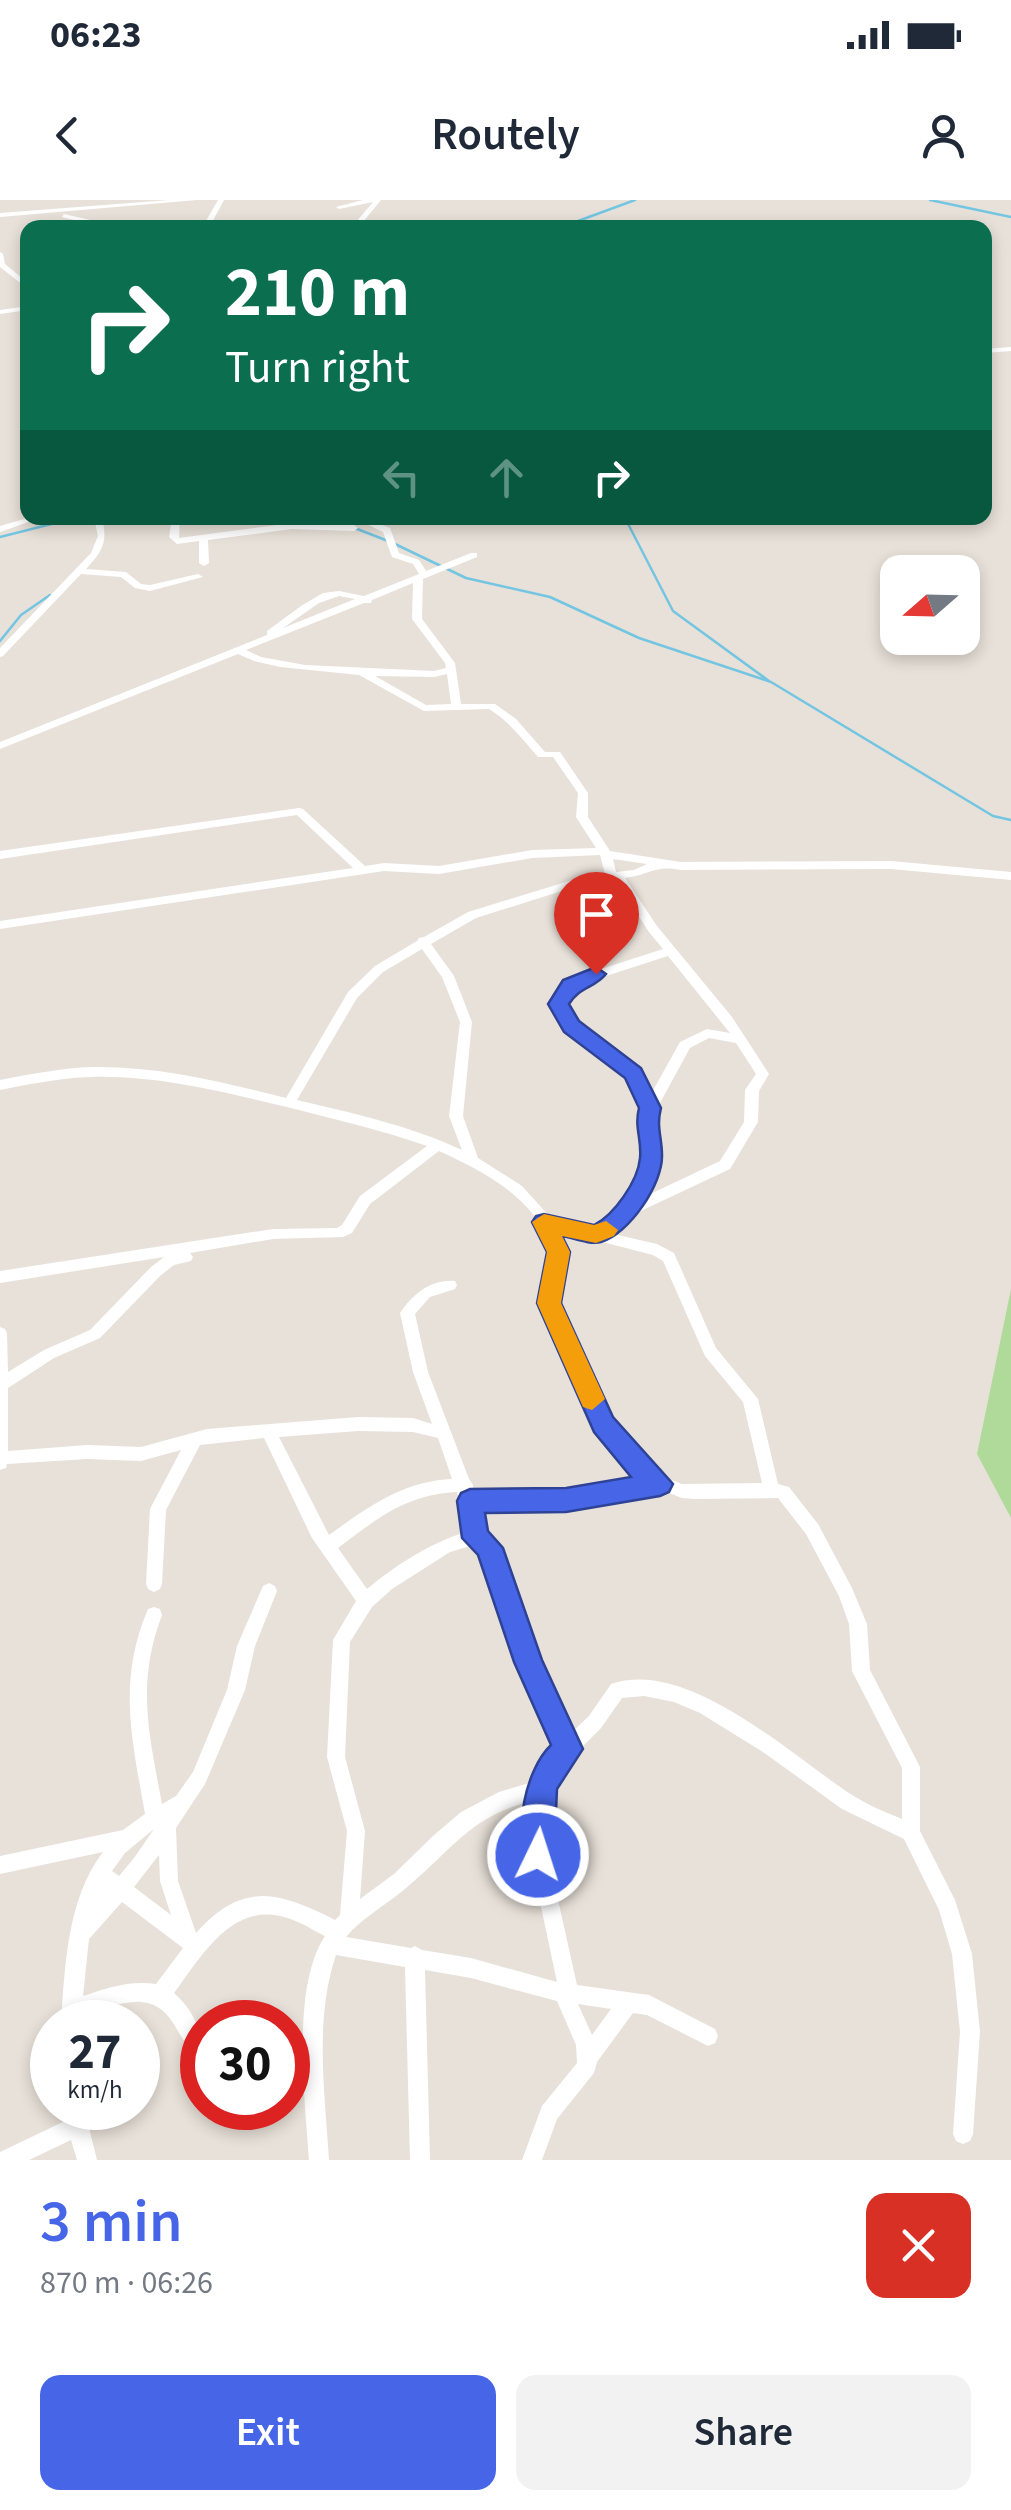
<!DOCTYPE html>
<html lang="en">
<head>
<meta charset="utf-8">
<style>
	:root { --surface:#fff; --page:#f2f2f3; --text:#1f2937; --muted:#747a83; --accent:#4666e7 }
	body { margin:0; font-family:"Source Sans 3",sans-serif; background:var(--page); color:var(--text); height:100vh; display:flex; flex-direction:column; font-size:38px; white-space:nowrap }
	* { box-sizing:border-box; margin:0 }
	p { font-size:32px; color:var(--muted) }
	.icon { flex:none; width:55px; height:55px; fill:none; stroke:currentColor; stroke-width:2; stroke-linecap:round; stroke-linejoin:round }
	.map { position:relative; height:1960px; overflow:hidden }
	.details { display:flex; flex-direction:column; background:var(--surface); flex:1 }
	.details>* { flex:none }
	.top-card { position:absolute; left:20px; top:20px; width:972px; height:305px; border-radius:20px; box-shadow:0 5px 15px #0003; background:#0b6e4f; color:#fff; overflow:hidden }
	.needle { width:65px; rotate:250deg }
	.fabs { position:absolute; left:880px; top:355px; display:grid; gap:20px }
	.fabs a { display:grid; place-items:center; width:100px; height:100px; border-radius:20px; background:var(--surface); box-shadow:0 5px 15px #0003; font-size:50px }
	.speed { position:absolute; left:30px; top:1800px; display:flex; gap:20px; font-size:50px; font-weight:700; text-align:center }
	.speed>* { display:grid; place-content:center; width:130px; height:130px; border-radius:50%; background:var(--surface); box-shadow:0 5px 15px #0003; line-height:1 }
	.speed small { font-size:25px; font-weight:400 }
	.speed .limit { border:15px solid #d22; background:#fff; color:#111 }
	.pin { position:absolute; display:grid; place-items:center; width:85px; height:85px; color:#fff; margin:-102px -42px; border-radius:50% 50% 50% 0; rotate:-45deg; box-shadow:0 0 10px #0007 }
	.pin .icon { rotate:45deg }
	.me { position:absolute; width:110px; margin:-55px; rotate:4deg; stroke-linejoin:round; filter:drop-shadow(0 0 8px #0008) }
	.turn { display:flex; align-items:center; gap:35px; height:210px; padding:0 40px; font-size:45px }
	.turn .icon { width:130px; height:130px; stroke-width:2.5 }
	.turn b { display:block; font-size:70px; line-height:85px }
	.lanes { display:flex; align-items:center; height:95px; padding:0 40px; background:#0003; justify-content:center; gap:50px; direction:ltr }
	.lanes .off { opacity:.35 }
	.round { display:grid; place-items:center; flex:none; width:105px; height:105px; border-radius:20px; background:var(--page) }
	.head { display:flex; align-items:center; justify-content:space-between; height:170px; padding:0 40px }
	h1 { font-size:60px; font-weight:600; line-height:75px; color:var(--accent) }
	.button { display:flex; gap:20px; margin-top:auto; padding:20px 40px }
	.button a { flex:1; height:115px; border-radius:20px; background:var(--accent); color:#fff; font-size:40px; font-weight:600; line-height:115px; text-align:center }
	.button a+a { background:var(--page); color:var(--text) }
	.status { display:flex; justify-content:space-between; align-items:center; height:70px; padding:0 50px; background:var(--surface); direction:ltr }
	.status svg { height:28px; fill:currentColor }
	header { display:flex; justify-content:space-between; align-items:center; height:130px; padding:0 40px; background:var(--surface); font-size:45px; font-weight:600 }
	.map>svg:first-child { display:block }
</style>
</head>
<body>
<div class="status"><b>06:23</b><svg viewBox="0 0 49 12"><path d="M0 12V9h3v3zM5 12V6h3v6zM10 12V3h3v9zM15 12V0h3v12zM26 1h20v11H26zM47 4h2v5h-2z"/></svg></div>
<header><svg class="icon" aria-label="back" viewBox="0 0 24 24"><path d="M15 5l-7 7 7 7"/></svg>Routely<svg class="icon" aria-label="person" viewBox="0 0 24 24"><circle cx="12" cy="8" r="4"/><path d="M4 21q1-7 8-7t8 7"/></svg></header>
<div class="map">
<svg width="1011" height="1960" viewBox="0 0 1011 1960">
	<rect width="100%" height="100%" fill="#e8e1d9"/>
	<!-- green -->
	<path fill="#b0da9a" d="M 1011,1089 L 1011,1318 L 977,1254 Z"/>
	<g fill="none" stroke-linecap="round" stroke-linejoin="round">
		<!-- stream -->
		<path stroke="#74c5e1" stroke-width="2.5" d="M 930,0 L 1011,17
			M 559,28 L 635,0
			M 329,318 L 388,341
			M 625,318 L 673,411 L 769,481
			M 0,337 L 75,318
			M 395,344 L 466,378 L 550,397 L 639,438 L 771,482 L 993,616 L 1011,620
			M 0,441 L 21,415 L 50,395"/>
		<!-- minor -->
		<path fill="#fff" fill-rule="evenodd" d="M 169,0 L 197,0 L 0,17 L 0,13 Z
			M 218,0 L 224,0 L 209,28 L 202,28 Z
			M 363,0 L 381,0 L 358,28 L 351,28 L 373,2 L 339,9 L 336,7 Z
			M 64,14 L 117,26 L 120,28 L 106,28 L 62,17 Z
			M 0,52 L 3,54 L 5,64 L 28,83 L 28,89 L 0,67 Z
			M 28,106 L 28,110 L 0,114 L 0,110 Z
			M 1011,147 L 1011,151 L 985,153 L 985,149 Z
			M 28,318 L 40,318 L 0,332 L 0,326 Z
			M 94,318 L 102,318 C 108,342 103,351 86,369 L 126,372 L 141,384 L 150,385 L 198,374 L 203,377 L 150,391 L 135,388 L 121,377 L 81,374 L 3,456 L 0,457 L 0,448 L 91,353 L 98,336 Z
			M 172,318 L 180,318 L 179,338 L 292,323 L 354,325 L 358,328 L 354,331 L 292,329 L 208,340 L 209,363 L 204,366 L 199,363 L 199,341 L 177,344 L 169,337 Z
			M 354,318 L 364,318 L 390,328 L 399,353 L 419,360 L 426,371 L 471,353 L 477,353 L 477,357 L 423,379 L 422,419 L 455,463 L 461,504 L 495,504 L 516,519 L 545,552 L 560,552 L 588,593 L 588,617 L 610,651 L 681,662 L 891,661 L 1011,672 L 1011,680 L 891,669 L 681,670 C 653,665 651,675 625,678 L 657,726 L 732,817 L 769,874 L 759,891 L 758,922 L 730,969 L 628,1017 L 621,1025 L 609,1033 L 657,1044 L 674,1053 L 716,1148 L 758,1199 L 778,1284 L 789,1287 L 818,1324 L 852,1388 L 867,1424 L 870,1470 L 920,1567 L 920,1631 L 955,1700 L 972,1754 L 980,1832 L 973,1934 L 970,1941 L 963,1944 L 956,1941 L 953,1934 L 960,1832 L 952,1754 L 939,1710 L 904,1639 L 842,1609 L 763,1552 L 700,1513 L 674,1502 L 644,1496 L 622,1498 L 601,1528 L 558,1571 L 551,1589 L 548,1655 L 577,1785 L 649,1795 L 715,1829 L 718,1836 L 715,1843 L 708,1846 L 647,1815 L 633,1813 L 597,1862 L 594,1873 L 557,1919 L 542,1960 L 522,1960 L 542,1906 L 577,1863 L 576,1845 L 557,1801 L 471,1778 L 425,1770 L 430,1960 L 410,1960 L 405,1767 L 336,1755 C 314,1820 325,1893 329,1960 L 309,1960 C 305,1899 291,1787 325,1736 C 309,1728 293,1717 274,1715 C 227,1709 199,1760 174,1793 C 193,1810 203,1831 202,1855 C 188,1849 182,1838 175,1826 C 152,1786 116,1805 81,1817 L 81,1822 L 61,1822 C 65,1766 67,1699 103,1652 L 0,1674 L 0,1656 L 123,1630 L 145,1614 C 132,1539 117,1482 148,1409 L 154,1407 L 160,1409 L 162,1415 C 136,1484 149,1534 162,1604 L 176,1596 L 193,1572 L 227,1490 L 237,1446 L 263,1386 L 269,1383 L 275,1386 L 277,1391 L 255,1446 L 245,1490 L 205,1584 L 176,1628 L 178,1681 L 196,1733 C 243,1680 279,1692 335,1720 L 340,1715 L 347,1631 L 327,1557 L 333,1440 L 356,1401 L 312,1338 L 264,1238 L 200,1245 L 166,1310 L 162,1384 L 160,1389 L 154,1392 L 148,1389 L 146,1384 L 150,1309 L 181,1250 L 141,1261 L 87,1259 L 7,1264 L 6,1268 L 0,1270 L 0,1127 L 5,1129 L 7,1133 L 8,1172 L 44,1150 L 90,1130 L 151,1067 L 164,1057 L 0,1083 L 0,1071 L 273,1029 L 337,1028 L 342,1025 L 360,996 L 427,946 C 381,930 334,919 287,907 C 223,892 157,875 91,877 C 60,878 30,884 0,890 L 0,880 C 31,874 62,868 93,867 C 158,866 223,882 286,898 L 348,792 L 375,766 L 417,741 L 419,738 L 424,737 L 468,712 L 582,677 L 605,674 L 600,655 L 532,658 L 439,674 L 384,671 L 0,729 L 0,721 L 353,668 L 297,615 L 0,659 L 0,651 L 299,608 L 303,609 L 365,666 L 384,663 L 439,666 L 532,650 L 596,648 L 576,617 L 578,593 L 553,557 L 538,557 C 523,540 509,521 489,509 L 424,511 L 359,475 L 280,467 L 254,461 L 238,454 L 0,549 L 0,542 L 267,435 L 267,431 L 301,406 L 323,393 L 339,391 L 364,396 L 419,374 L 413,364 L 392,357 L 383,332 ZM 413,383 L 412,419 L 445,463 L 446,468 L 434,471 L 305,465 L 261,457 L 246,450 L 364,403 L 371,403 L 372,400 ZM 339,396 L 355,399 L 283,428 L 319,403 ZM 447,474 L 451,504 L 426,505 L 375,476 L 434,477 ZM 613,659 L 647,664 L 634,670 L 616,672 ZM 615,680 L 649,732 L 663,749 L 570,779 L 553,804 L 560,818 L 576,836 L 627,874 L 643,909 L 641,912 C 643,926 648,946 644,960 C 638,989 617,1013 593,1029 L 551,1018 L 522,986 L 478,958 L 463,916 L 472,822 L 454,776 L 431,744 L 476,718 L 587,683 ZM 422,749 L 442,777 L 460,822 L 449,916 L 462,950 C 411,926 353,913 297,900 L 357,798 L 383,772 ZM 668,756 L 730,833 L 707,829 L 680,842 L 651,894 L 636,868 L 585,830 L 565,804 L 578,785 ZM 709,838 L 736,843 L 756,874 L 745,890 L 744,922 L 720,961 L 642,998 L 659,958 L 655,912 L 690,848 ZM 439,951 C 483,971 538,999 550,1049 C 554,1065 538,1086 544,1109 C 547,1121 554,1133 558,1144 C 578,1192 600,1247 643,1280 L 566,1293 L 473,1294 L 473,1285 L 469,1279 L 428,1172 L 415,1114 L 430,1097 L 455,1089 L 457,1085 L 455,1081 C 431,1079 413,1094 400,1113 L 413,1172 L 432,1224 L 413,1218 L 358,1217 L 207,1229 L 141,1247 L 87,1245 L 8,1251 L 8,1188 L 54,1158 L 100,1138 L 161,1075 L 174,1065 L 191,1061 L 193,1057 L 190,1053 L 273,1039 L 343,1037 L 352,1033 L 370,1004 ZM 556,1030 L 653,1055 L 663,1061 L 705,1156 L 743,1202 L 762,1283 L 682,1284 L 664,1277 L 642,1261 L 623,1238 L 592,1185 L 558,1108 L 556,1089 L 566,1052 ZM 358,1231 L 413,1232 L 438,1238 L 452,1279 C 403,1281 368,1307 329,1335 L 279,1237 ZM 661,1290 L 682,1298 L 695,1299 L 778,1298 L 806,1334 L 839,1396 L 849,1424 L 852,1471 L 902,1568 L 902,1619 C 885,1612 868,1605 852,1595 C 792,1556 687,1457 611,1484 L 589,1516 L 570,1534 L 536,1460 L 494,1342 L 492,1337 L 482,1332 L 477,1308 L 566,1307 ZM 457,1292 L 466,1332 C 430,1343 396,1365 367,1389 L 338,1348 C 378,1318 405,1295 457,1292 ZM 474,1345 L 479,1347 L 519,1462 L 558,1547 L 546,1559 L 536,1581 L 499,1592 L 461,1612 L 433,1636 L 394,1674 L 360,1699 L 365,1631 L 345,1557 L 350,1442 L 372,1407 L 392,1389 L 450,1352 ZM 532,1601 L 530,1655 L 557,1782 L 471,1758 L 422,1750 L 415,1746 L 411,1748 L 346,1737 C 363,1717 386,1705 406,1688 C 452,1650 470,1616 532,1601 ZM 154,1629 L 134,1658 L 119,1676 L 112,1671 L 125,1653 ZM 159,1655 L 160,1681 L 171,1715 L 134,1687 ZM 122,1702 L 183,1748 L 156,1784 C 130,1780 107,1788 83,1796 L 89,1739 ZM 578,1804 L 611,1809 L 592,1835 Z
			M 64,1908 L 84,1908 L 97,1960 L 77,1960 L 71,1940 L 29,1960 L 0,1960 L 0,1952 L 67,1920 Z"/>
	</g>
	<!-- route -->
	<path fill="#4666e7" stroke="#2e4296" stroke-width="2.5" d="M 596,767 L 606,774 C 595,788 579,787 569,804 L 579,821 L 641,868 L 661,908 C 656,927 662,937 662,955 C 663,984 629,1034 601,1042 C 589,1045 574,1038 562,1036 L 570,1052 L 561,1103 L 613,1217 L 673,1284 L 669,1292 L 660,1296 L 566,1312 L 485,1313 L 488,1331 L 503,1348 L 542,1460 L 583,1549 L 557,1589 L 554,1655 L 549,1666 L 538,1670 L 528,1666 C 513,1632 525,1570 551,1545 L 514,1462 L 478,1355 L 462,1338 L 457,1301 L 461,1293 L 470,1289 L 566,1288 L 631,1277 L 594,1232 L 537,1103 L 547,1052 L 532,1022 L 536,1016 L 544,1014 L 594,1025 C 614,1015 638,981 640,958 C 642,940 634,927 639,908 L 625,878 L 564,832 L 548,804 L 563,780 Z"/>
	<!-- slow -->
	<path fill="#f59e0b" d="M 544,1014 L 594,1025 L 606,1021 L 618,1030 L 614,1036 L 596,1043 L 562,1036 L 570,1052 L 561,1103 L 605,1199 L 592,1210 L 583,1207 L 537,1103 L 547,1052 L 532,1022 Z"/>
</svg>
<div class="fabs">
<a><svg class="needle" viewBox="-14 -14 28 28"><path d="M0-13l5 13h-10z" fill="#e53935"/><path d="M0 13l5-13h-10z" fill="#747a83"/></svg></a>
</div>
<div class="speed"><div>27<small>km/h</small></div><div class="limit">30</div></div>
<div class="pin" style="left:596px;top:774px;background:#d93025"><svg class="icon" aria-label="arrive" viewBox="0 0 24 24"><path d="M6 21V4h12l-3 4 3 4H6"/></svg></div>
<svg class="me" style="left:538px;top:1655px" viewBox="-20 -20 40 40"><circle r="17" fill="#4666e7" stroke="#fff" stroke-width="3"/><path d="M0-11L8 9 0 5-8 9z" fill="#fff"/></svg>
<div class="top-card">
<div class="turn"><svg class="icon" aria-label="right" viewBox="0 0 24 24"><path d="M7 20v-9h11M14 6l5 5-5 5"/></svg><div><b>210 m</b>Turn right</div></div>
<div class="lanes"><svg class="icon off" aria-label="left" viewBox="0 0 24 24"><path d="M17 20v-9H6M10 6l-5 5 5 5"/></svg><svg class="icon off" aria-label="ahead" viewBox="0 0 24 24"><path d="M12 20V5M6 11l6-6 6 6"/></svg><svg class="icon" aria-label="right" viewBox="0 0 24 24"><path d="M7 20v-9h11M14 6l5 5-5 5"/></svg></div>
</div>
</div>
<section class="details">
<div class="head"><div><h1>3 min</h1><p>870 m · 06:26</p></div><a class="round" style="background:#d93025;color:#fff"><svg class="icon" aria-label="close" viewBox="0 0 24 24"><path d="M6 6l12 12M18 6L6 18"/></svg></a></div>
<div class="button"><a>Exit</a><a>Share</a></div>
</section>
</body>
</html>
